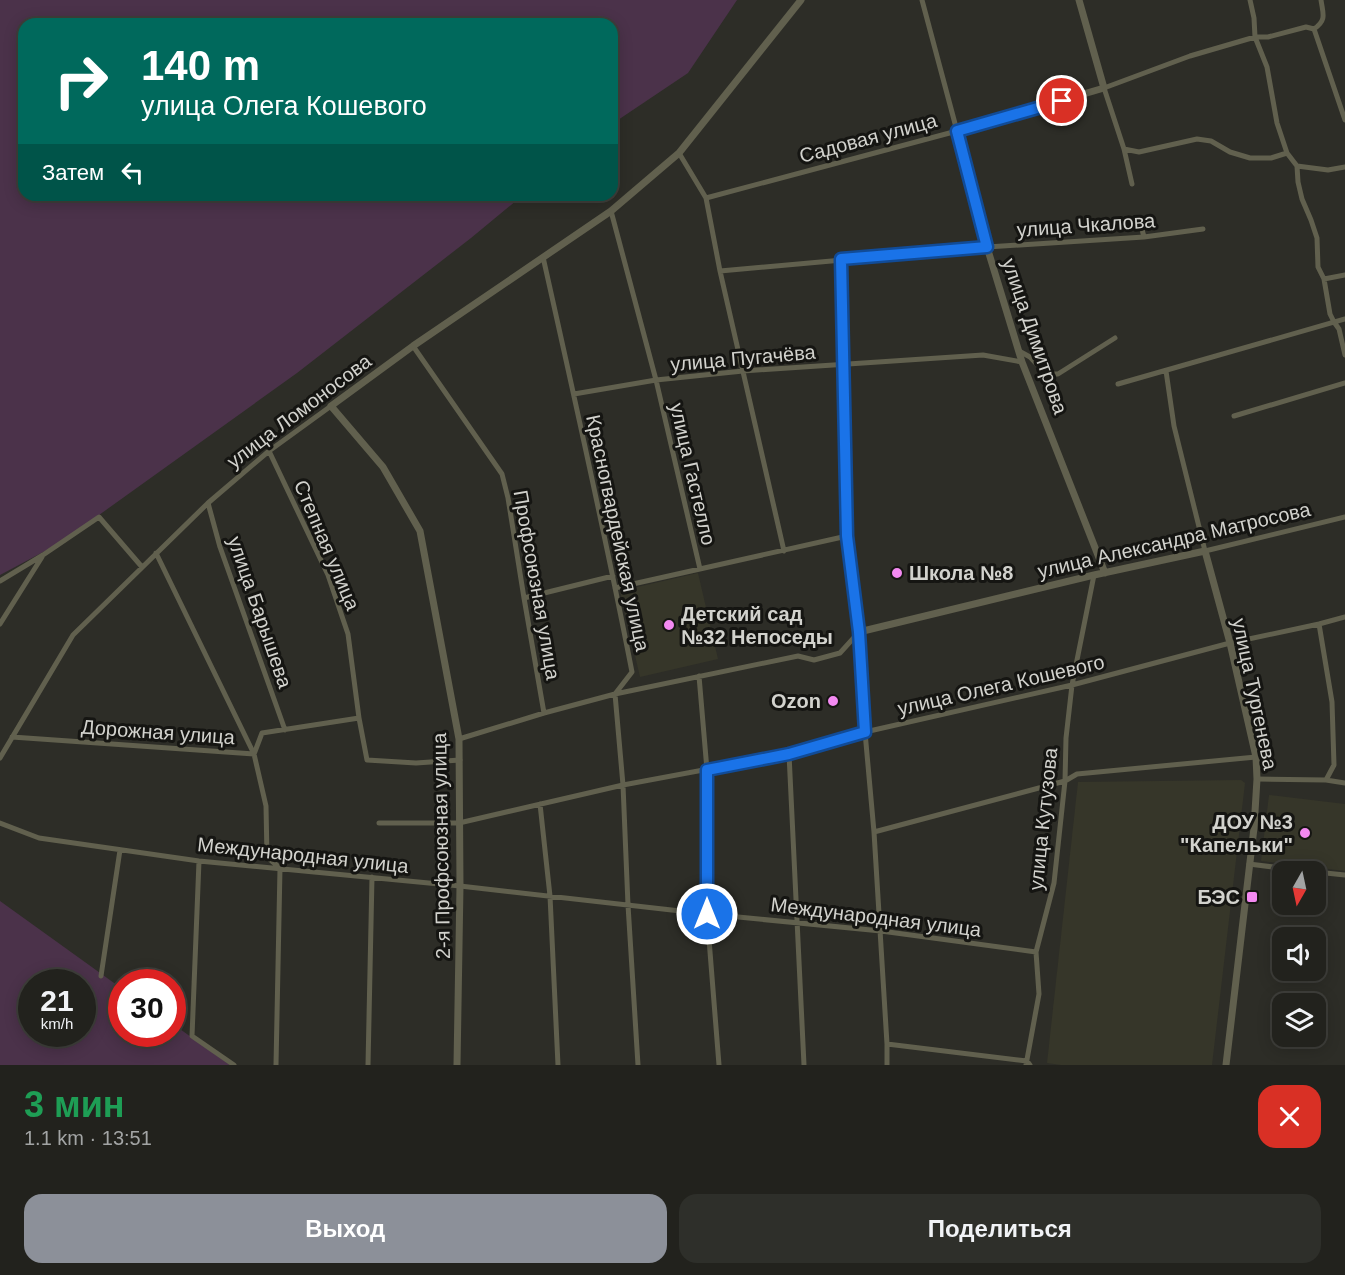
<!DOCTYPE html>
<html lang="ru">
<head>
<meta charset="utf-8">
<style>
	:root { --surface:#22221d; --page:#2e2f2a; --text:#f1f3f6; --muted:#a2a4a4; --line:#3f3f3b; --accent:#8c9099 }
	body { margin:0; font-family:Arial,sans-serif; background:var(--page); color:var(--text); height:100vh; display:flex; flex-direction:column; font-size:22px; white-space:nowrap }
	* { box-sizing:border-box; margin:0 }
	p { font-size:20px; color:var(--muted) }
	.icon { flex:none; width:33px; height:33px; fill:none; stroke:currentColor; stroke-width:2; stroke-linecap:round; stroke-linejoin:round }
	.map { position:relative; height:1065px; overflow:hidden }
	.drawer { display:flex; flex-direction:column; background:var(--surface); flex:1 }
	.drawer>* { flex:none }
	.guide { position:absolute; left:18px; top:18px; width:600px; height:183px; border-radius:18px; box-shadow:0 3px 15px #0003,0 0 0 2px var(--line); background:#00695c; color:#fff; overflow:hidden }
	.needle { width:39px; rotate:189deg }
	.fabs { position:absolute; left:1272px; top:861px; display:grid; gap:12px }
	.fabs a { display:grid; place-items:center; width:54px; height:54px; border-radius:12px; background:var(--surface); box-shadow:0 3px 15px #0003,0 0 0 2px var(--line); font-size:30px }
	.speed { position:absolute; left:18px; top:969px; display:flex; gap:12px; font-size:30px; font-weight:700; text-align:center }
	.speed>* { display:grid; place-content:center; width:78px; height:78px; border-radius:50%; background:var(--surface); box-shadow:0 3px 15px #0003,0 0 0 2px var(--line); line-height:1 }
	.speed small { font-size:15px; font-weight:400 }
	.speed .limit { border:9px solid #d22; background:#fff; color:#111 }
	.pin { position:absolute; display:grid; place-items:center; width:51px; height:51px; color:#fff; margin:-26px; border:3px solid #fff; border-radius:50%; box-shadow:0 2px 6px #0007 }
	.me { position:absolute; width:66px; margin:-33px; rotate:0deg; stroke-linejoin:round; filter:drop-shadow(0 0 4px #0008) }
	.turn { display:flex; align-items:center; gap:21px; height:126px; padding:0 24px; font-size:27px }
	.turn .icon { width:78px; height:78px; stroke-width:2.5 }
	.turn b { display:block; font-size:42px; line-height:51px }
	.then { display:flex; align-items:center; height:57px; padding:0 24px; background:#0003; gap:12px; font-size:22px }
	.round { display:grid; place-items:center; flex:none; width:63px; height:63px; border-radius:18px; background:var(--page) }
	.overview { display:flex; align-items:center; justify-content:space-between; height:102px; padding:0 24px }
	h1 { font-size:36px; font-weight:700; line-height:45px; color:#1e9e55 }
	.action { display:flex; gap:12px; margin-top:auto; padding:12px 24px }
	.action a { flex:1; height:69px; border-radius:18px; background:var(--accent); color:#fff; font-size:24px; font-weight:700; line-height:69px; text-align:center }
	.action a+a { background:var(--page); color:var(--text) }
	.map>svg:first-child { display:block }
</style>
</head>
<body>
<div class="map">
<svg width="1345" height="1065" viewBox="0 0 1345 1065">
	<rect width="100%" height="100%" fill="#2d2d27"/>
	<!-- built -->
	<path fill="#363629" d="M 698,573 L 718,659 L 640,677 L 620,591 Z
		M 1241,780 L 1245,783 L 1212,1065 L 1061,1065 L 1047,1063 L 1078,782 Z
		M 1269,795 L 1345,804 L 1345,871 L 1261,861 Z"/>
	<!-- green -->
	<path fill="#4b324a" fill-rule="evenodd" d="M 0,0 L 737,0 L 688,73 L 612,124 L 612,24 L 24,24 L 24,195 L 523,195 L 471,238 L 297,373 L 60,543 L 0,575 Z
		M 0,901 L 121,988 L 122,1034 L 172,1034 L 173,1024 L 230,1065 L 0,1065 ZM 32,982 L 82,982 L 82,1034 L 32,1034 Z"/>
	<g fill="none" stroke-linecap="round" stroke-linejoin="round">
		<!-- minor -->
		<path stroke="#61604e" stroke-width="5" d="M 1250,0 L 1254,18 L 1255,37 L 1267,67 L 1277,123 L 1287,153 L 1297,166 L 1298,182 L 1302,199 L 1311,220 L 1317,238 L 1318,267 L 1324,279 L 1330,314 L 1334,322 L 1339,329 L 1345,355
			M 1314,29 L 1345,120
			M 1314,29 C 1327,20 1323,14 1321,0
			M 1124,149 L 1139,152 L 1197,139 L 1211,141 L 1230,152 L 1250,158 L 1271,158 L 1287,153
			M 679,153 L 706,198 L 720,271 L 784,551
			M 1297,166 L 1328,170 L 1345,167
			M 1132,184 L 1124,149 L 1104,88 L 1190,56 L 1255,37 L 1268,37 L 1306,27 L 1314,29
			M 706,198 L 957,131 L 922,0
			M 611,211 L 656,380 L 700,569
			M 1139,218 L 1144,237
			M 543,257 C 574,395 605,533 632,672 L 615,694 L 623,785 L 628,905 L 638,1065
			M 841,259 L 847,536 L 859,632 L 865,732 L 874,832 L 887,1044 L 887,1065
			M 720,271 L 987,247 L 1144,237 L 1203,229
			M 1324,279 L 1345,275
			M 413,346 L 502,474 L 508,498 L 524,598 L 544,713
			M 1019,351 L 1030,357 L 1046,374 L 1058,374 L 1115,338
			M 1166,371 L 1174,426 L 1205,551 L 1345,517
			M 1118,384 L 1345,319
			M 574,394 L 656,380 L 743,371 L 983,355 L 1022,362
			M 1234,416 L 1345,383
			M 269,451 L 328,575 L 348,634 L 359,718 L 367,760 L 416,763 L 460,760
			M 208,503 L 220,547 L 285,730
			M 156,553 L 254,754 L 266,806 L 267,857 L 280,868 L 276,1065
			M 0,581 L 43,555 L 99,517 L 142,567
			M 615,588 L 847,536
			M 524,598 L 613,576
			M 0,624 L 42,557
			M 1319,624 L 1332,702 L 1334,765 L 1326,780
			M 699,676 L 707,770 L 707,914 L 719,1065
			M 12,737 L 254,754 L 262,733 L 359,718
			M 459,739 L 544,713 L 615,694 L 798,656 L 814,660 L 840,653 L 859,632
			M 789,754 L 804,1065
			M 0,758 L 73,635 L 208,503 L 269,451 L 331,406
			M 1257,779 L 1326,780 L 1345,783
			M 540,804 L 550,896 L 558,1065
			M 0,823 L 39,838 L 199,861 L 460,886 L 707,914 L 881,931 L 1036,952
			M 379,823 L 459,823 L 623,785 L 789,754 L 865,732 L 1072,685 L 1230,643 L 1319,624 L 1345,617
			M 874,832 L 1065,781 L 1077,774 L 1256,757
			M 199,861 L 192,1036 L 234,1065
			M 1249,864 L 1313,872
			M 1316,872 L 1345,875
			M 101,976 L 120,850
			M 887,1044 L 1027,1061 L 1030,1065
			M 368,1065 L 372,877
			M 1026,1065 L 1039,994 L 1036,952 L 1054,883 L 1065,781 L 1066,738 L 1072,685 L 1094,575"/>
		<!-- tertiary -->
		<path stroke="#61604e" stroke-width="7" d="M 1079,0 L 1104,88 L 957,131 L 987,247 L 1022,362 L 1105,573
			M 859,632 L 1094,575 L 1205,551 L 1230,643 L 1256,757 L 1257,779 L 1254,828 L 1226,1065
			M 457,1065 L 460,886 L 459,739 L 420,531 L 383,467 L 331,406 L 413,346 L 611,211 L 679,153 L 801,0"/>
	</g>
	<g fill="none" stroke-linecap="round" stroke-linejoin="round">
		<defs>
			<path id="route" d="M 707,914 L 707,770 L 789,754 L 865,732 L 859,632 L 847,536 L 841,259 L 987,247 L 957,131 L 1062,101"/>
		</defs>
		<!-- route casing -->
		<use href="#route" stroke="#114b97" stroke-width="15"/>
		<!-- route -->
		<use href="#route" stroke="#1a73e8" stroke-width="10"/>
	</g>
	<!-- markers -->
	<g fill="#f389f1" stroke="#151512" stroke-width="2">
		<circle cx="897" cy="573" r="6"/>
		<circle cx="669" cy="625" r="6"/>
		<circle cx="833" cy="701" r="6"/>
		<circle cx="1305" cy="833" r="6"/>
		<rect x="1246" y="891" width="12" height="12" rx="3"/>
	</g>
	<g text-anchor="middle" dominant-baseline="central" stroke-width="6" stroke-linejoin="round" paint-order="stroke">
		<!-- street labels -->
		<g font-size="20" fill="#d2d2cd" stroke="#151512">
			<text transform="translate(868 138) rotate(-15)">Садовая улица</text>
			<text transform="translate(1086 225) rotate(-4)">улица Чкалова</text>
			<text transform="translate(1035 336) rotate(71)">улица Димитрова</text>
			<text transform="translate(743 358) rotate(-5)">улица Пугачёва</text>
			<text transform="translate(299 411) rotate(-37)">улица Ломоносова</text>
			<text transform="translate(693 474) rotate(77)">улица Гастелло</text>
			<text transform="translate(618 533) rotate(78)">Красногвардейская улица</text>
			<text transform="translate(1174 540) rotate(-13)">улица Александра Матросова</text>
			<text transform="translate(327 545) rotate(67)">Степная улица</text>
			<text transform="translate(537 585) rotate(80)">Профсоюзная улица</text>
			<text transform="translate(260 612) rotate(71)">улица Барышева</text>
			<text transform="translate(1001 685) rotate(-13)">улица Олега Кошевого</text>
			<text transform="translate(1255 694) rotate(78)">улица Тургенева</text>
			<text transform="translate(158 732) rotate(4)">Дорожная улица</text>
			<text transform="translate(1043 819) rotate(-84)">улица Кутузова</text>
			<text transform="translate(441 846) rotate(-91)">2-я Профсоюзная улица</text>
			<text transform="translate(303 855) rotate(6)">Международная улица</text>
			<text transform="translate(876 917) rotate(7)">Международная улица</text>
		</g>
		<!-- poi labels -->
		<g font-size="20" font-weight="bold" fill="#d2d2cd" stroke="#151512" text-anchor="end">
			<text x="909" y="573" text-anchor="start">Школа №8</text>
			<text x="681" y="614" text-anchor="start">Детский сад<tspan x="681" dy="23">№32 Непоседы</tspan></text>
			<text x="821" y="701">Ozon</text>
			<text x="1293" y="822">ДОУ №3<tspan x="1293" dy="23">"Капельки"</tspan></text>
			<text x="1240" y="897">БЭС</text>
		</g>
	</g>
</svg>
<div class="fabs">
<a><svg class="needle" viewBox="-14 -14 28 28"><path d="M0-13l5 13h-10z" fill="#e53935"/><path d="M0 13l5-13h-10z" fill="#a2a4a4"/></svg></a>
<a><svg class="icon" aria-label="sound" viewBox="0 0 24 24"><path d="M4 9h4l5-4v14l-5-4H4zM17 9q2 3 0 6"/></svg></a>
<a><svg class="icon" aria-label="layers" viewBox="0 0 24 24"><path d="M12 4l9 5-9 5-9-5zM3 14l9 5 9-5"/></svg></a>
</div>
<div class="speed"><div>21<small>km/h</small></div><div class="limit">30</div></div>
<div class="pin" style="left:1062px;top:101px;background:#d93025"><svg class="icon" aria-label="arrive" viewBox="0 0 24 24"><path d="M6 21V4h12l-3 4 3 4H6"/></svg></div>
<svg class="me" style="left:707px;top:914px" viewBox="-20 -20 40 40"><circle r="17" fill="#1a73e8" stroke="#fff" stroke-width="3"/><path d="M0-11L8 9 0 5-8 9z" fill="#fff"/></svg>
<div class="guide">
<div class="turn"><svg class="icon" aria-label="right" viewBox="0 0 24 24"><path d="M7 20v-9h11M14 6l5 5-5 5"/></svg><div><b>140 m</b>улица Олега Кошевого</div></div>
<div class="then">Затем<svg class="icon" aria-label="left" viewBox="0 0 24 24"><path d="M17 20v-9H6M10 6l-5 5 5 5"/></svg></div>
</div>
</div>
<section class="drawer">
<div class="overview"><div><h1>3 мин</h1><p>1.1 km · 13:51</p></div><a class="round" style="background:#d93025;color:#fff"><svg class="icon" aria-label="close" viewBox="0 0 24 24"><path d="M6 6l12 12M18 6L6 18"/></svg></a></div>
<div class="action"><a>Выход</a><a>Поделиться</a></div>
</section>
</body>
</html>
